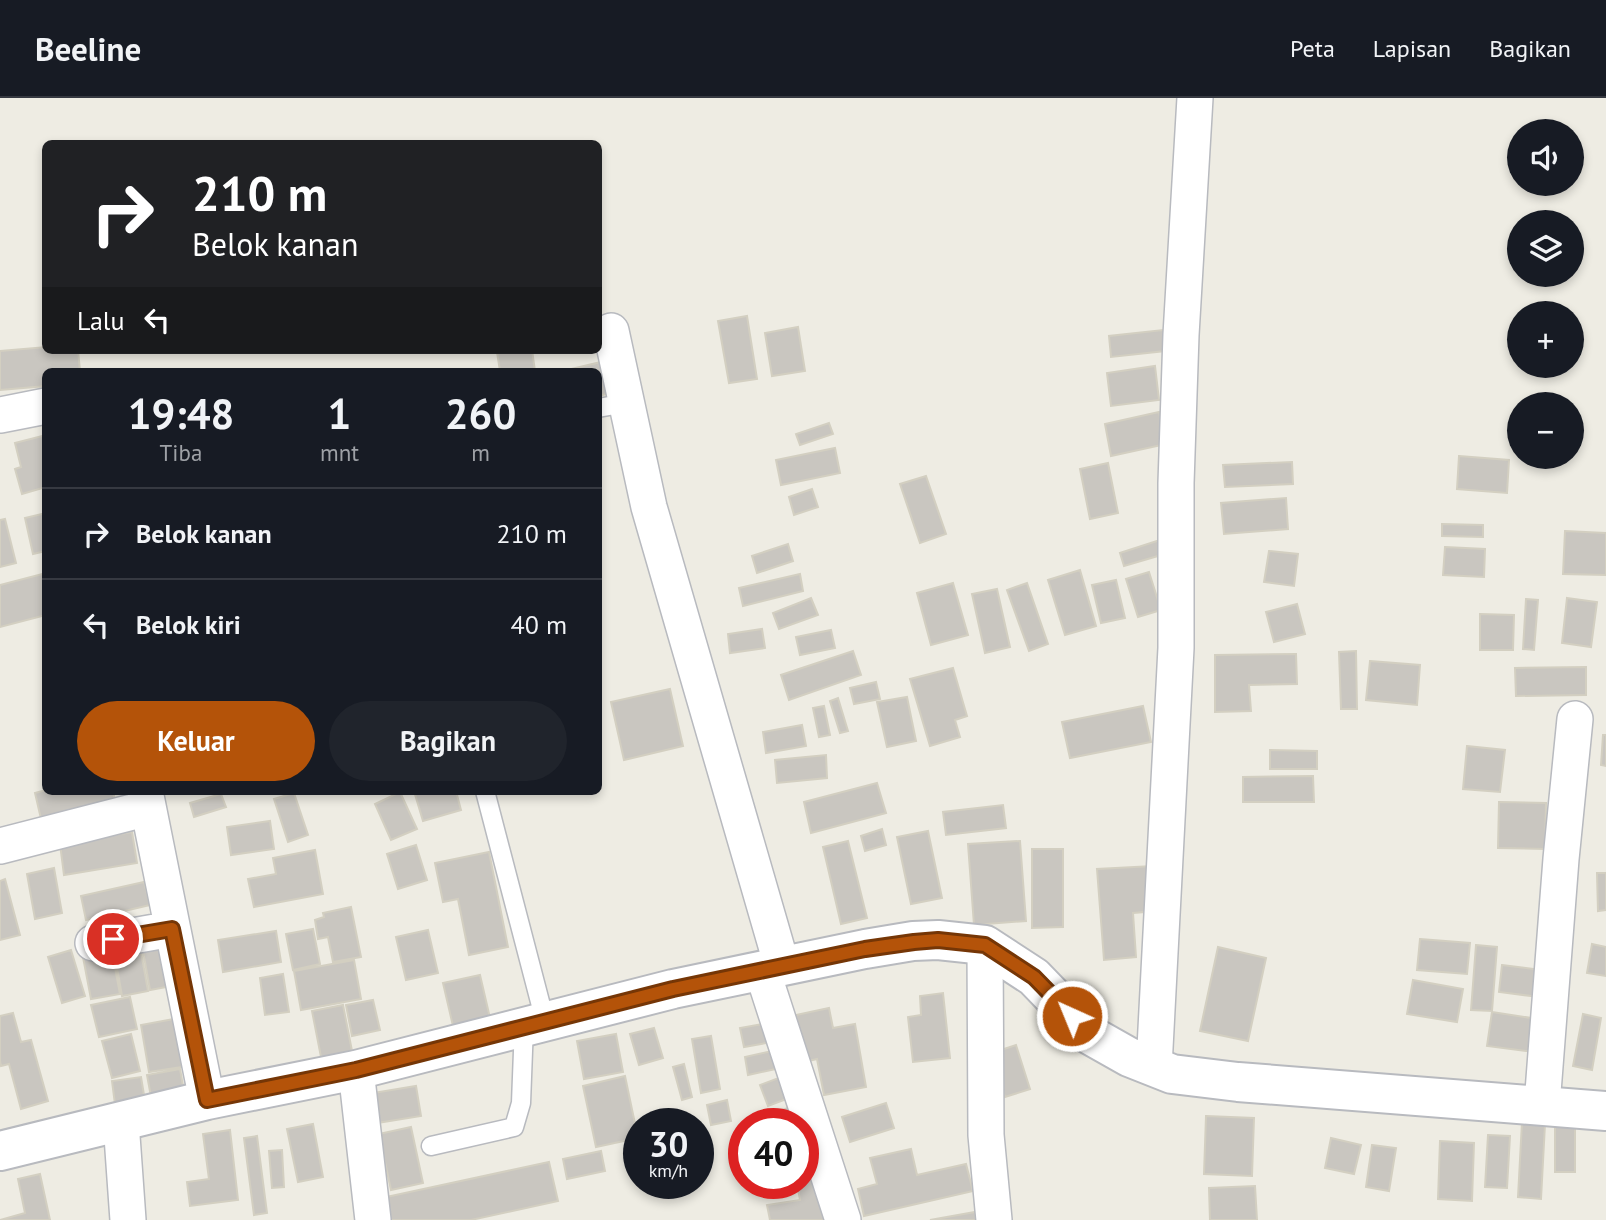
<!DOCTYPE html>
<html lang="id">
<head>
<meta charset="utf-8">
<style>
	:root { --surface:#171b24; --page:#20242c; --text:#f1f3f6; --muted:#9ea1a6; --line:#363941; --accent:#b45309 }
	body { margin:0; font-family:"PT Sans",sans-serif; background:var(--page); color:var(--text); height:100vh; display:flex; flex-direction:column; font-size:26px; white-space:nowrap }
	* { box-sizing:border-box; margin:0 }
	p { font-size:23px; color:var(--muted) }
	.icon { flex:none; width:38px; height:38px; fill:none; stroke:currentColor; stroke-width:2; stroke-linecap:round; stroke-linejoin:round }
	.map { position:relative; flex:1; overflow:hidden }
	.details { position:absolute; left:42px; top:270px; width:560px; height:427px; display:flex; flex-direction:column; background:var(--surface); border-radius:10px; box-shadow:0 4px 10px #0003 }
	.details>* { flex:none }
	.top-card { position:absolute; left:42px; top:42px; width:560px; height:214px; border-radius:10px; box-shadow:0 4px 10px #0003; background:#202124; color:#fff; overflow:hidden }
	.tools { position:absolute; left:1507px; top:21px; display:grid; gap:14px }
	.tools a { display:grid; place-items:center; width:77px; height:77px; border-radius:50%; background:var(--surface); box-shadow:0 4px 10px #0003; font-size:35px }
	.speed { position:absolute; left:623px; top:1010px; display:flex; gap:14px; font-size:35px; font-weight:700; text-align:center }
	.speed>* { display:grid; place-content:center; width:91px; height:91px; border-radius:50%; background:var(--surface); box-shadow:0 4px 10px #0003; line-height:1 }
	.speed small { font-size:18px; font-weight:400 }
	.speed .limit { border:10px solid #d22; background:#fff; color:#111 }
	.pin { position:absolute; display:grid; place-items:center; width:60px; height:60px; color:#fff; margin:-30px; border:4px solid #fff; border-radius:50%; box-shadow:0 2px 7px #0007 }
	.me { position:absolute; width:77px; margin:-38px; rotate:316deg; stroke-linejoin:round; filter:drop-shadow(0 0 5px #0008) }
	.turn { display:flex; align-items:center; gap:24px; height:147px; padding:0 35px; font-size:32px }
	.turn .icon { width:91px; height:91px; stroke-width:2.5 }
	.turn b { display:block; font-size:49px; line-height:60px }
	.then { display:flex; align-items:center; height:66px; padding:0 35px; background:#0003; gap:14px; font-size:26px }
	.eta { display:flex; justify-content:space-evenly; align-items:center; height:119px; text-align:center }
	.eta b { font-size:42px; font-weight:700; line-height:49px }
	.cta { display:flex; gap:14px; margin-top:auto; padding:14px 35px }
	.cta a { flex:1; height:80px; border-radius:42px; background:var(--accent); color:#fff; font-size:28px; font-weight:700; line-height:80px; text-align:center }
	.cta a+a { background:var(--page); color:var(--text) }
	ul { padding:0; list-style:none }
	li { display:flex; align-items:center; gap:21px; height:91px; padding:0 35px; border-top:2px solid var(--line) }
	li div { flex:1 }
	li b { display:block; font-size:26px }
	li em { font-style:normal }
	header { display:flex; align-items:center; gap:42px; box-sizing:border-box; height:98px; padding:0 35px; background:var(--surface); border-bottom:2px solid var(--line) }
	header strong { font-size:33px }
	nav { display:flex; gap:38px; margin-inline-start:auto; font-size:24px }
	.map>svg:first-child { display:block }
</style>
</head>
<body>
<header>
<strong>Beeline</strong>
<nav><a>Peta</a><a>Lapisan</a><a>Bagikan</a></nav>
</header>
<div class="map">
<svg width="1606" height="1122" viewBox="0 0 1606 1122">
	<rect width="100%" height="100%" fill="#eeece3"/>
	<!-- building -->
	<path fill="#c9c6c0" stroke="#d3cfc1" stroke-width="2" d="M 747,218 L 757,281 L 729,285 L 718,223 Z
		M 798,229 L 805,273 L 772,278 L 765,235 Z
		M 1163,232 L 1165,253 L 1111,259 L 1109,238 Z
		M 46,249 L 46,252 L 78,252 L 80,273 L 46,273 L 46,288 L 0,292 L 0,253 Z
		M 512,252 L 532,252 L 535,273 L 500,273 L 497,254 Z
		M 609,262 L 616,294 L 598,298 L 598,273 L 563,273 Z
		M 1155,268 L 1159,302 L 1111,308 L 1107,275 Z
		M 1159,314 L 1166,346 L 1111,358 L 1105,326 Z
		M 829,325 L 833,336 L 800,347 L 796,336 Z
		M 46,337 L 46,389 L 22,396 L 15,371 L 21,369 L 15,345 Z
		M 835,350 L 840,375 L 781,387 L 776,362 Z
		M 1459,358 L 1509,362 L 1507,395 L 1457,391 Z
		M 1292,364 L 1293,386 L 1225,389 L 1223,367 Z
		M 1108,365 L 1118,415 L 1090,421 L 1080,371 Z
		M 926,378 L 946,436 L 920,445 L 900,386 Z
		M 812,391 L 818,409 L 794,417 L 789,399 Z
		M 1286,400 L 1288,431 L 1224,436 L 1221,405 Z
		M 46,415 L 46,453 L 33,456 L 25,420 Z
		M 5,421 L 16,465 L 0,469 L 0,422 Z
		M 1442,426 L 1483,427 L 1483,439 L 1442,438 Z
		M 1565,433 L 1606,435 L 1606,477 L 1563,476 Z
		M 1163,441 L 1168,455 L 1124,468 L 1120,455 Z
		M 788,446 L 793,463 L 757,475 L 752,458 Z
		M 1445,449 L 1485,451 L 1484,479 L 1443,477 Z
		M 1269,453 L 1298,456 L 1294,488 L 1264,484 Z
		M 1080,472 L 1096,528 L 1065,537 L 1048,482 Z
		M 1149,474 L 1161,512 L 1138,519 L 1126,481 Z
		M 46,475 L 46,517 L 0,529 L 0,487 Z
		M 800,476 L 803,493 L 743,508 L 739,490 Z
		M 1116,482 L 1125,520 L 1101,525 L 1092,487 Z
		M 953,485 L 968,537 L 931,547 L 917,495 Z
		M 1027,485 L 1048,546 L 1029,553 L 1007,492 Z
		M 997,491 L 1010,549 L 985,555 L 972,496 Z
		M 811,500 L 818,517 L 779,531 L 773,515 Z
		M 1567,500 L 1597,504 L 1591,549 L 1562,545 Z
		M 1526,501 L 1538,502 L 1534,552 L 1523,551 Z
		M 1297,506 L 1305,536 L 1274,544 L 1266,514 Z
		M 1480,516 L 1514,517 L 1513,552 L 1480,552 Z
		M 762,531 L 765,550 L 730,555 L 728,536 Z
		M 831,532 L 835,550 L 800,557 L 796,539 Z
		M 853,553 L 861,577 L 789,602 L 781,577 Z
		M 1356,553 L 1357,611 L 1341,611 L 1339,554 Z
		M 1296,556 L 1297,586 L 1249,587 L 1251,613 L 1215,614 L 1215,557 Z
		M 1370,563 L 1420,567 L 1417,607 L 1366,602 Z
		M 1586,569 L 1586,597 L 1516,598 L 1515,570 Z
		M 953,570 L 967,618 L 955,622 L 960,639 L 930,648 L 910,581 Z
		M 876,584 L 880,601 L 854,606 L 850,590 Z
		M 670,591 L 683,648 L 624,662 L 611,604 Z
		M 907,599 L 916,643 L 887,649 L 877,604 Z
		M 838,600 L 848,633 L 840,635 L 830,603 Z
		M 824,608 L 830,637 L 819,639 L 813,610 Z
		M 1143,608 L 1151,644 L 1070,660 L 1062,624 Z
		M 802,627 L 806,648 L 766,655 L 763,634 Z
		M 1603,637 L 1606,637 L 1606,668 L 1601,667 Z
		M 1467,648 L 1505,652 L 1500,694 L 1463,691 Z
		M 1270,652 L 1317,653 L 1317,671 L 1270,671 Z
		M 826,657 L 827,680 L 777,685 L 775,662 Z
		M 1313,678 L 1314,704 L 1243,704 L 1243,679 Z
		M 877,685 L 886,715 L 811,735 L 804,704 Z
		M 46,692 L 113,693 L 116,708 L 42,725 L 35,695 Z
		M 414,693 L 456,693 L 461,712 L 423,723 Z
		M 400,694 L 417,731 L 391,742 L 375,706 Z
		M 294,695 L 308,737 L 288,744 L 274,701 Z
		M 221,696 L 226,709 L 194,719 L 190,705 Z
		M 1499,704 L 1546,705 L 1545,751 L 1498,750 Z
		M 1003,707 L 1006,730 L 946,737 L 943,714 Z
		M 270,723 L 274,751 L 231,757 L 227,729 Z
		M 882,731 L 886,747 L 865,753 L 861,738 Z
		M 928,733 L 942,800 L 911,806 L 897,739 Z
		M 132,734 L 137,765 L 64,777 L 60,746 Z
		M 848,743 L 867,820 L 841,826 L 823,749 Z
		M 1020,743 L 1026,823 L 974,827 L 968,746 Z
		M 416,747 L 427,782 L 398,791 L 387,756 Z
		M 1032,751 L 1063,751 L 1063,829 L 1032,830 Z
		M 315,752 L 323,796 L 254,809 L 248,781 L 276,776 L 273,760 Z
		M 489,754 L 508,849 L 469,857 L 458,801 L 443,804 L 435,765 Z
		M 1153,768 L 1157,813 L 1133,815 L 1136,859 L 1104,862 L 1097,771 Z
		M 54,770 L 62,815 L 35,821 L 27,776 Z
		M 1597,775 L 1606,775 L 1606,812 L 1598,813 Z
		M 5,781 L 20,837 L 0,842 L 0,783 Z
		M 144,784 L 150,807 L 86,822 L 81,798 Z
		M 351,809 L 361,859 L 333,864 L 328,839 L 318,841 L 315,822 L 324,819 L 323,815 Z
		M 313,831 L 320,866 L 293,872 L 286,836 Z
		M 428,832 L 438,875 L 406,882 L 396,839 Z
		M 276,833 L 281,864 L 223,874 L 218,842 Z
		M 1420,841 L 1470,845 L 1467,876 L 1417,872 Z
		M 1592,846 L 1606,849 L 1606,878 L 1587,875 Z
		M 1476,847 L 1497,849 L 1492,913 L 1471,912 Z
		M 170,848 L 177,887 L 150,892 L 143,853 Z
		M 1218,849 L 1266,860 L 1248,943 L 1200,933 Z
		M 71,852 L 85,898 L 62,905 L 48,859 Z
		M 112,854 L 120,896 L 91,901 L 83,859 Z
		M 141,854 L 148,893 L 122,898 L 115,858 Z
		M 354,862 L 361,901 L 301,912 L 294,873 Z
		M 1502,867 L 1542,872 L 1539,899 L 1499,894 Z
		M 283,876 L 289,914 L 265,917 L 260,880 Z
		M 480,877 L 490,920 L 453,928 L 443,885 Z
		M 1413,882 L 1463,891 L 1457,924 L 1407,916 Z
		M 943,895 L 950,960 L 913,964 L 908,919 L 921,917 L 920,898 Z
		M 130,899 L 137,931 L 99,939 L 91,907 Z
		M 373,902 L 380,932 L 352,938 L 346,907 Z
		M 343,907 L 352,953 L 321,959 L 312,913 Z
		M 829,910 L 833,930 L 855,926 L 866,989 L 824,997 L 817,961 L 804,964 L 796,917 Z
		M 1492,914 L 1538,921 L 1534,954 L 1487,948 Z
		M 13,915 L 21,944 L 31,942 L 48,1003 L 21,1011 L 9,966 L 1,968 L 0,963 L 0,918 Z
		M 1583,916 L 1601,920 L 1592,972 L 1573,968 Z
		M 174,921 L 182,969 L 149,974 L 141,927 Z
		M 774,924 L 778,943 L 744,949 L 740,930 Z
		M 654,930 L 663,960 L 639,967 L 630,936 Z
		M 131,936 L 140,973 L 112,980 L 102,943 Z
		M 616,936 L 623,974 L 584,981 L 577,943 Z
		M 711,938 L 720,991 L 701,995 L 692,941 Z
		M 1016,947 L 1030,991 L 1005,999 L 992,955 Z
		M 781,951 L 785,969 L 748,977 L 745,959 Z
		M 684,966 L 692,999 L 682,1002 L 673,969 Z
		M 180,971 L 185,999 L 152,1004 L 147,977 Z
		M 792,975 L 800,996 L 768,1008 L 760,987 Z
		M 625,978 L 638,1040 L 596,1049 L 583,988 Z
		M 141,979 L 146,1009 L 116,1014 L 112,983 Z
		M 416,988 L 421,1018 L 377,1025 L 373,995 Z
		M 727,1002 L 731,1023 L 711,1027 L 707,1007 Z
		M 886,1005 L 894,1030 L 850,1044 L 842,1019 Z
		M 799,1006 L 803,1026 L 772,1026 L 768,1017 Z
		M 1206,1018 L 1254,1020 L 1252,1078 L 1204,1076 Z
		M 1522,1024 L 1545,1026 L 1541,1101 L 1518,1099 Z
		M 313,1026 L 323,1079 L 298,1084 L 287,1031 Z
		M 1555,1027 L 1575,1027 L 1575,1074 L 1555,1074 Z
		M 411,1029 L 423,1085 L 391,1092 L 379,1036 Z
		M 230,1032 L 238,1102 L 190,1108 L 187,1084 L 209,1081 L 203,1036 Z
		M 1488,1037 L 1510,1038 L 1507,1090 L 1485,1089 Z
		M 257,1038 L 267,1115 L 254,1117 L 244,1040 Z
		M 1331,1040 L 1361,1047 L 1354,1076 L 1325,1070 Z
		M 1440,1043 L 1474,1045 L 1472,1103 L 1438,1101 Z
		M 1372,1047 L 1396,1050 L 1389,1093 L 1366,1089 Z
		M 911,1051 L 917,1077 L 966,1066 L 973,1093 L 864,1118 L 858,1091 L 877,1086 L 870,1060 Z
		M 282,1052 L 284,1089 L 272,1090 L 269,1053 Z
		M 601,1053 L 605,1073 L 567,1081 L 563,1061 Z
		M 549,1064 L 558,1103 L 471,1122 L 382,1122 L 377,1101 Z
		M 818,1075 L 827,1122 L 770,1122 L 767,1107 L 800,1102 L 797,1085 L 803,1085 L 803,1077 Z
		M 40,1076 L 50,1122 L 0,1122 L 25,1115 L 18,1081 Z
		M 1255,1088 L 1257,1122 L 1210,1122 L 1209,1090 Z
		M 975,1114 L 976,1122 L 930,1122 Z"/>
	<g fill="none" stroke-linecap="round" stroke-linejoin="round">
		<defs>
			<path id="service" d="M 598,310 L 626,305
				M 485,693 L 545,923
				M 431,1048 L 514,1029 L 521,1005 L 524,927"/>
			<path id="minor" d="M 611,233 L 649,409 L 782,868
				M 0,317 L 46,308
				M 145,693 L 207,1002
				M 0,748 L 148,710
				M 93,845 L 172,831
				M 985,847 L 986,1037 L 994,1122
				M 762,872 L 843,1122
				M 1154,969 L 1176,550 L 1176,385 L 1181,237 L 1195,0
				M 356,972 L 373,1122
				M 1542,1007 L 1561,761 L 1575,621
				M 121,1024 L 128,1122"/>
			<path id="tertiary" d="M 0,1053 L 207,1002 L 356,972 L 673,891 L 865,851 L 913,843 L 938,842 L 985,847 L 1034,879 L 1090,937 L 1129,959 L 1172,976 L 1238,984 L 1606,1013"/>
		</defs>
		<!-- service casing -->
		<use href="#service" stroke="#b8babf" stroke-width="21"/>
		<!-- minor casing -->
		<use href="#minor" stroke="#b8babf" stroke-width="38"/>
		<!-- tertiary casing -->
		<use href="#tertiary" stroke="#b8babf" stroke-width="42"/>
		<!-- service -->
		<use href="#service" stroke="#fff" stroke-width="18"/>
		<!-- minor -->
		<use href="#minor" stroke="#fff" stroke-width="35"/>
		<!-- tertiary -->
		<use href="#tertiary" stroke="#fff" stroke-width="38"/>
	</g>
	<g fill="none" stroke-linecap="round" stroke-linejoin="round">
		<defs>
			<path id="route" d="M 113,841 L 172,831 L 207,1002 L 356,972 L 673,891 L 865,851 L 914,844 L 938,842 L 985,847 L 1034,879 L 1072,918"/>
		</defs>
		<!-- route casing -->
		<use href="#route" stroke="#753606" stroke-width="18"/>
		<!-- route -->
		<use href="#route" stroke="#b45309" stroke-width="12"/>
	</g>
</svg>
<div class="tools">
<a><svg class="icon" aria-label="sound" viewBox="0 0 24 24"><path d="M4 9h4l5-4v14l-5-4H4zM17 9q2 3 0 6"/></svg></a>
<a><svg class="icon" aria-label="layers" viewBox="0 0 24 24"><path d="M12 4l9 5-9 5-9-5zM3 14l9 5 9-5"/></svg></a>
<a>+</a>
<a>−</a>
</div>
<div class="speed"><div>30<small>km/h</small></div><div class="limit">40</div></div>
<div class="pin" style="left:113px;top:841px;background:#d93025"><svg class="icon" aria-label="arrive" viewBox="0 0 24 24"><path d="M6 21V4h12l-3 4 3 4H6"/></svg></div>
<svg class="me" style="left:1072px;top:918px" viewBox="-20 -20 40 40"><circle r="17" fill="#b45309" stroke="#fff" stroke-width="3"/><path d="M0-11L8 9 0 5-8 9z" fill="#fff"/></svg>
<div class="top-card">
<div class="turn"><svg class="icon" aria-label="right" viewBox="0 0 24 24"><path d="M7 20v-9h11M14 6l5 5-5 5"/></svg><div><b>210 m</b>Belok kanan</div></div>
<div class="then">Lalu<svg class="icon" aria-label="left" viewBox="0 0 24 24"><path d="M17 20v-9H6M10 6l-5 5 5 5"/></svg></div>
</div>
<section class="details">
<div class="eta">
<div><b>19:48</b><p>Tiba</p></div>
<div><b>1</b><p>mnt</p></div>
<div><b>260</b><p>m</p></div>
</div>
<ul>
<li><svg class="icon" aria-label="right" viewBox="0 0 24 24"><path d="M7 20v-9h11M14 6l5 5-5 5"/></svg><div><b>Belok kanan</b></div><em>210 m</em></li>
<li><svg class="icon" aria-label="left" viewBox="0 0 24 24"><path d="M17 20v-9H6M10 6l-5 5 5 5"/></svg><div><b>Belok kiri</b></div><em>40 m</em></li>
</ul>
<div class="cta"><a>Keluar</a><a>Bagikan</a></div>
</section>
</div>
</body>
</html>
